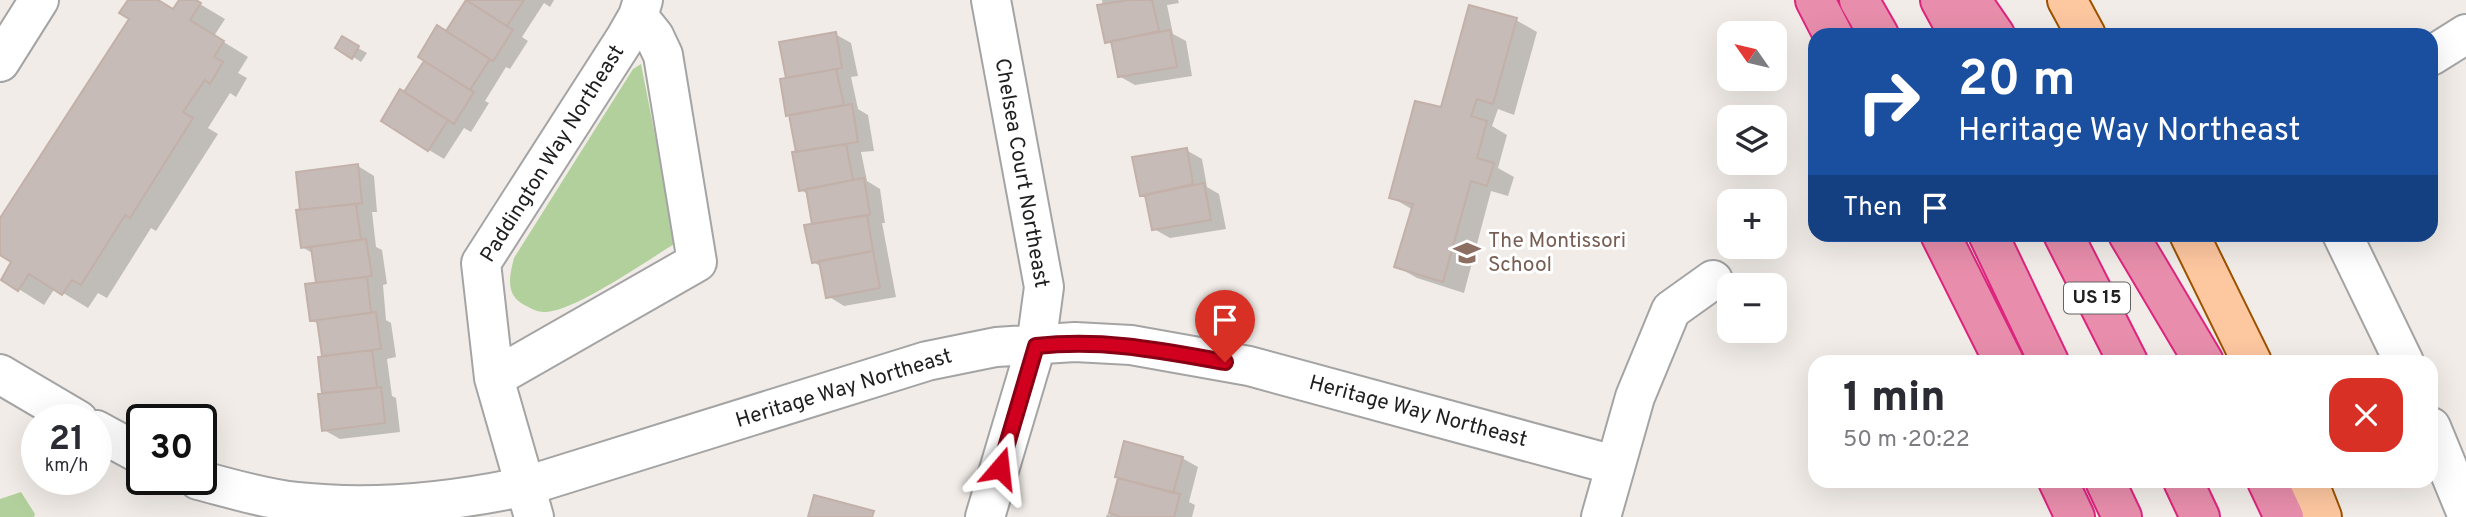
<!DOCTYPE html>
<html lang="en">
<head>
<meta charset="utf-8">
<style>
	:root { --surface:#fff; --page:#f2f2f3; --text:#2b2b33; --muted:#7c7c81 }
	body { margin:0; font-family:Overpass,sans-serif; background:var(--page); color:var(--text); height:100vh; display:flex; flex-direction:column; font-size:26px; white-space:nowrap }
	* { box-sizing:border-box; margin:0 }
	p { font-size:23px; color:var(--muted) }
	.icon { flex:none; width:38px; height:38px; fill:none; stroke:currentColor; stroke-width:2; stroke-linecap:round; stroke-linejoin:round }
	.map { position:relative; flex:1; overflow:hidden }
	.drawer { position:absolute; left:1808px; top:355px; width:630px; height:133px; display:flex; flex-direction:column; background:var(--surface); border-radius:21px; box-shadow:0 7px 28px #0002 }
	.drawer>* { flex:none }
	.top-card { position:absolute; left:1808px; top:28px; width:630px; height:214px; border-radius:21px; box-shadow:0 7px 28px #0002; background:#1a4fa0; color:#fff; overflow:hidden }
	.needle { width:46px; rotate:304deg }
	.tools { position:absolute; left:1717px; top:21px; display:grid; gap:14px }
	.tools a { display:grid; place-items:center; width:70px; height:70px; border-radius:14px; background:var(--surface); box-shadow:0 7px 28px #0002; font-size:35px }
	.speed { position:absolute; left:21px; top:404px; display:flex; gap:14px; font-size:35px; font-weight:700; text-align:center }
	.speed>* { display:grid; place-content:center; width:91px; height:91px; border-radius:50%; background:var(--surface); box-shadow:0 7px 28px #0002; line-height:1 }
	.speed small { font-size:18px; font-weight:400 }
	.speed .limit { border:4px solid #111; border-radius:10px; background:#fff; color:#111 }
	.pin { position:absolute; display:grid; place-items:center; width:60px; height:60px; color:#fff; margin:-72px -30px; border-radius:50% 50% 50% 0; rotate:-45deg; box-shadow:0 0 7px #0007 }
	.pin .icon { rotate:45deg }
	.me { position:absolute; width:77px; margin:-38px; rotate:17deg; stroke-linejoin:round; filter:drop-shadow(0 0 5px #0008) }
	.turn { display:flex; align-items:center; gap:24px; height:147px; padding:0 35px; font-size:32px }
	.turn .icon { width:91px; height:91px; stroke-width:2.5 }
	.turn b { display:block; font-size:49px; line-height:60px }
	.then { display:flex; align-items:center; height:66px; padding:0 35px; background:#0003; gap:14px; font-size:26px }
	.round { display:grid; place-items:center; flex:none; width:74px; height:74px; border-radius:21px; background:var(--page) }
	.overview { display:flex; align-items:center; justify-content:space-between; height:119px; padding:0 35px }
	h1 { font-size:42px; font-weight:800; line-height:52px }
	.map>svg:first-child { display:block }
</style>
</head>
<body>
<div class="map">
<svg width="2466" height="517" viewBox="0 0 2466 517">
	<rect width="100%" height="100%" fill="#f1ece7"/>
	<!-- forest -->
	<path fill="#b2d09b" d="M 641,64 L 676,243 C 646,261 577,310 546,312 C 538,313 528,307 521,303 C 505,292 510,274 514,258 L 633,69 Z
		M 21,492 L 35,514 L 34,517 L 0,517 L 0,499 Z"/>
	<!-- shadow -->
	<path fill="#0003" d="M 130,0 L 156,0 L 174,11 L 181,0 L 193,0 L 225,19 L 214,36 L 248,57 L 238,73 L 247,78 L 236,97 L 230,93 L 208,128 L 218,134 L 156,231 L 151,228 L 107,298 L 98,293 L 88,308 L 55,288 L 44,305 L 3,279 L 14,262 L 0,253 L 0,220 L 132,18 Z
		M 468,0 L 554,0 L 550,7 L 544,3 L 522,37 L 528,41 L 510,69 L 506,67 L 485,101 L 489,103 L 471,132 L 464,128 L 444,159 L 429,150 L 405,94 Z
		M 1102,0 L 1178,0 L 1179,3 L 1167,5 L 1173,34 L 1186,41 L 1192,76 L 1135,85 L 1119,76 L 1114,46 L 1107,41 Z
		M 1516,20 L 1537,32 L 1514,115 L 1498,109 L 1492,126 L 1507,135 L 1498,168 L 1514,177 L 1508,196 L 1491,191 L 1464,293 L 1417,278 L 1396,266 L 1413,210 L 1391,197 L 1442,109 Z
		M 835,34 L 851,43 L 858,76 L 851,77 L 858,109 L 868,115 L 874,151 L 861,152 L 867,181 L 880,189 L 885,223 L 882,223 L 896,297 L 844,306 L 828,296 L 822,267 L 813,262 L 814,225 L 809,195 L 801,190 L 788,79 Z
		M 342,39 L 367,53 L 361,62 L 338,47 Z
		M 1186,150 L 1202,159 L 1207,187 L 1219,194 L 1226,229 L 1170,238 L 1154,229 L 1147,199 L 1141,195 Z
		M 358,166 L 374,176 L 377,212 L 372,212 L 376,247 L 382,250 L 387,284 L 383,285 L 386,320 L 391,323 L 396,357 L 387,359 L 392,396 L 396,398 L 400,432 L 340,439 L 324,430 L 324,395 L 320,358 L 324,358 L 319,324 L 311,320 L 318,284 L 314,254 L 302,247 L 297,173 Z
		M 1182,458 L 1198,467 L 1189,502 L 1195,505 L 1192,517 L 1106,517 L 1107,514 L 1110,515 L 1120,478 Z"/>
	<!-- building -->
	<path fill="#c6bbb6" stroke="#c3b0a9" stroke-width="2" d="M 128,0 L 158,0 L 173,9 L 179,0 L 196,0 L 201,3 L 190,20 L 224,41 L 214,57 L 223,62 L 210,84 L 205,80 L 183,112 L 193,118 L 130,218 L 125,215 L 81,285 L 72,280 L 62,295 L 29,274 L 18,291 L 1,280 L 11,262 L 0,255 L 0,218 L 129,19 L 119,13 Z
		M 466,0 L 524,0 L 507,26 Z
		M 466,0 L 513,30 L 493,61 L 446,31 Z
		M 1129,0 L 1152,0 L 1159,31 L 1105,43 L 1097,5 Z
		M 1469,5 L 1517,18 L 1493,104 L 1477,99 L 1471,116 L 1487,121 L 1477,158 L 1494,163 L 1487,186 L 1471,181 L 1443,282 L 1394,267 L 1413,204 L 1389,198 L 1415,101 L 1441,107 Z
		M 437,25 L 490,59 L 470,90 L 418,57 Z
		M 1170,30 L 1177,67 L 1118,77 L 1111,41 Z
		M 836,32 L 842,68 L 786,78 L 779,42 Z
		M 342,36 L 359,46 L 352,59 L 335,48 Z
		M 424,61 L 474,92 L 454,124 L 404,92 Z
		M 836,69 L 844,105 L 786,116 L 780,79 Z
		M 400,89 L 448,120 L 428,151 L 381,121 Z
		M 852,104 L 858,142 L 796,152 L 789,115 Z
		M 846,144 L 853,180 L 799,191 L 792,152 Z
		M 1187,148 L 1193,184 L 1140,196 L 1132,157 Z
		M 358,164 L 362,203 L 300,210 L 296,172 Z
		M 864,178 L 870,215 L 812,224 L 806,189 Z
		M 1204,183 L 1211,220 L 1152,230 L 1145,195 Z
		M 356,204 L 361,240 L 301,248 L 296,210 Z
		M 867,215 L 873,251 L 812,263 L 804,225 Z
		M 366,239 L 372,276 L 316,283 L 311,247 Z
		M 873,251 L 880,288 L 826,298 L 819,261 Z
		M 367,277 L 371,313 L 310,321 L 305,284 Z
		M 376,312 L 381,349 L 322,356 L 317,320 Z
		M 372,350 L 377,388 L 322,393 L 318,357 Z
		M 381,387 L 385,423 L 322,431 L 318,394 Z
		M 1124,441 L 1183,457 L 1173,493 L 1115,477 Z
		M 1118,478 L 1180,494 L 1174,517 L 1122,517 L 1109,513 Z
		M 814,495 L 874,511 L 872,517 L 808,517 Z"/>
	<g fill="none" stroke-linecap="round" stroke-linejoin="round">
		<defs>
			<path id="minor" d="M 2431,56 L 2466,34
				M 0,62 L 39,0
				M 2342,234 L 2404,362
				M 0,374 L 78,420
				M 494,378 L 697,262 L 663,55 L 654,36 L 638,16
				M 2431,427 L 2466,512
				M 96,430 L 142,455
				M 198,480 C 230,488 264,499 297,502 C 373,510 452,502 526,486 L 927,361 L 996,347 L 1075,342 L 1131,345 L 1249,366 L 1614,465
				M 534,517 L 494,378 L 481,263 L 626,37 L 638,16 L 643,0
				M 985,517 L 1036,346 L 1044,287 L 991,0
				M 1601,517 L 1635,397 L 1671,310 L 1713,280"/>
			<path id="major" d="M 2067,0 L 2086,35
				M 2189,234 L 2252,362
				M 2308,481 L 2322,517"/>
			<path id="highway" d="M 1815,0 L 1833,35
				M 1859,0 L 1879,35
				M 1940,0 L 1959,35
				M 1971,0 L 1995,35
				M 1940,234 L 2004,362
				M 1988,234 L 2049,362
				M 2063,234 L 2128,362
				M 2128,234 L 2204,362
				M 2058,481 L 2075,517
				M 2105,481 L 2122,517
				M 2183,481 L 2200,517
				M 2267,481 L 2284,517"/>
		</defs>
		<!-- minor casing -->
		<use href="#minor" stroke="#a4a4a4" stroke-width="42"/>
		<!-- major casing -->
		<use href="#major" stroke="#9c5200" stroke-width="42"/>
		<!-- highway casing -->
		<use href="#highway" stroke="#dd257f" stroke-width="42"/>
		<!-- minor -->
		<use href="#minor" stroke="#fff" stroke-width="38"/>
		<!-- major -->
		<use href="#major" stroke="#fdc7a0" stroke-width="38"/>
		<!-- highway -->
		<use href="#highway" stroke="#e88eac" stroke-width="38"/>
	</g>
	<g fill="none" stroke-linecap="round" stroke-linejoin="round">
		<defs>
			<path id="route" d="M 1000,468 L 1036,346 C 1105,339 1158,350 1225,362"/>
		</defs>
		<!-- route casing -->
		<use href="#route" stroke="#870014" stroke-width="18"/>
		<!-- route -->
		<use href="#route" stroke="#d0001e" stroke-width="12"/>
	</g>
	<!-- icons -->
	<defs>
		<symbol id="school-bare" viewBox="-9 -9 18 18"><path d="M0-5L7-2L0 1L-7-2ZM-4 1L0 2.5L4 1V4Q0 6-4 4Z" fill="#8d6e63" stroke="#fff" stroke-width="2.5" paint-order="stroke"/></symbol>
	</defs>
	<g fill-rule="evenodd">
		<use href="#school-bare" x="1448" y="234" width="38" height="38"/>
	</g>
	<g text-anchor="middle" dominant-baseline="central" stroke-width="6" stroke-linejoin="round" paint-order="stroke">
		<!-- shield labels -->
		<rect fill="#fff" stroke="#636363" stroke-width="2" x="2064" y="282.5" width="66" height="31" rx="5"/>
		<g font-size="19" font-weight="bold" fill="#202020">
			<text x="2097" y="298">US 15</text>
		</g>
		<!-- street labels -->
		<g font-size="21" fill="#202020" stroke="#fff">
			<text transform="translate(553 154) rotate(-58)">Paddington Way Northeast</text>
			<text transform="translate(1021 173) rotate(80)">Chelsea Court Northeast</text>
			<text transform="translate(844 389) rotate(-17)">Heritage Way Northeast</text>
			<text transform="translate(1418 412) rotate(15)">Heritage Way Northeast</text>
		</g>
		<!-- education labels -->
		<g font-size="21" fill="#785e54" stroke="#fff" text-anchor="start">
			<text x="1488" y="241">The Montissori<tspan x="1488" dy="24">School</tspan></text>
		</g>
	</g>
</svg>
<div class="tools">
<a><svg class="needle" viewBox="-14 -14 28 28"><path d="M0-13l5 13h-10z" fill="#e53935"/><path d="M0 13l5-13h-10z" fill="#7c7c81"/></svg></a>
<a><svg class="icon" aria-label="layers" viewBox="0 0 24 24"><path d="M12 4l9 5-9 5-9-5zM3 14l9 5 9-5"/></svg></a>
<a>+</a>
<a>−</a>
</div>
<div class="speed"><div>21<small>km/h</small></div><div class="limit">30</div></div>
<div class="pin" style="left:1225px;top:362px;background:#d93025"><svg class="icon" aria-label="arrive" viewBox="0 0 24 24"><path d="M6 21V4h12l-3 4 3 4H6"/></svg></div>
<svg class="me" style="left:1000px;top:468px" viewBox="-20 -20 40 40"><path d="M0-17L14 15 0 8-14 15z" fill="#d0001e" stroke="#fff" stroke-width="4"/></svg>
<div class="top-card">
<div class="turn"><svg class="icon" aria-label="right" viewBox="0 0 24 24"><path d="M7 20v-9h11M14 6l5 5-5 5"/></svg><div><b>20 m</b>Heritage Way Northeast</div></div>
<div class="then">Then<svg class="icon" aria-label="arrive" viewBox="0 0 24 24"><path d="M6 21V4h12l-3 4 3 4H6"/></svg></div>
</div>
<section class="drawer">
<div class="overview"><div><h1>1 min</h1><p>50 m · 20:22</p></div><a class="round" style="background:#d93025;color:#fff"><svg class="icon" aria-label="close" viewBox="0 0 24 24"><path d="M6 6l12 12M18 6L6 18"/></svg></a></div>
</section>
</div>
</body>
</html>
